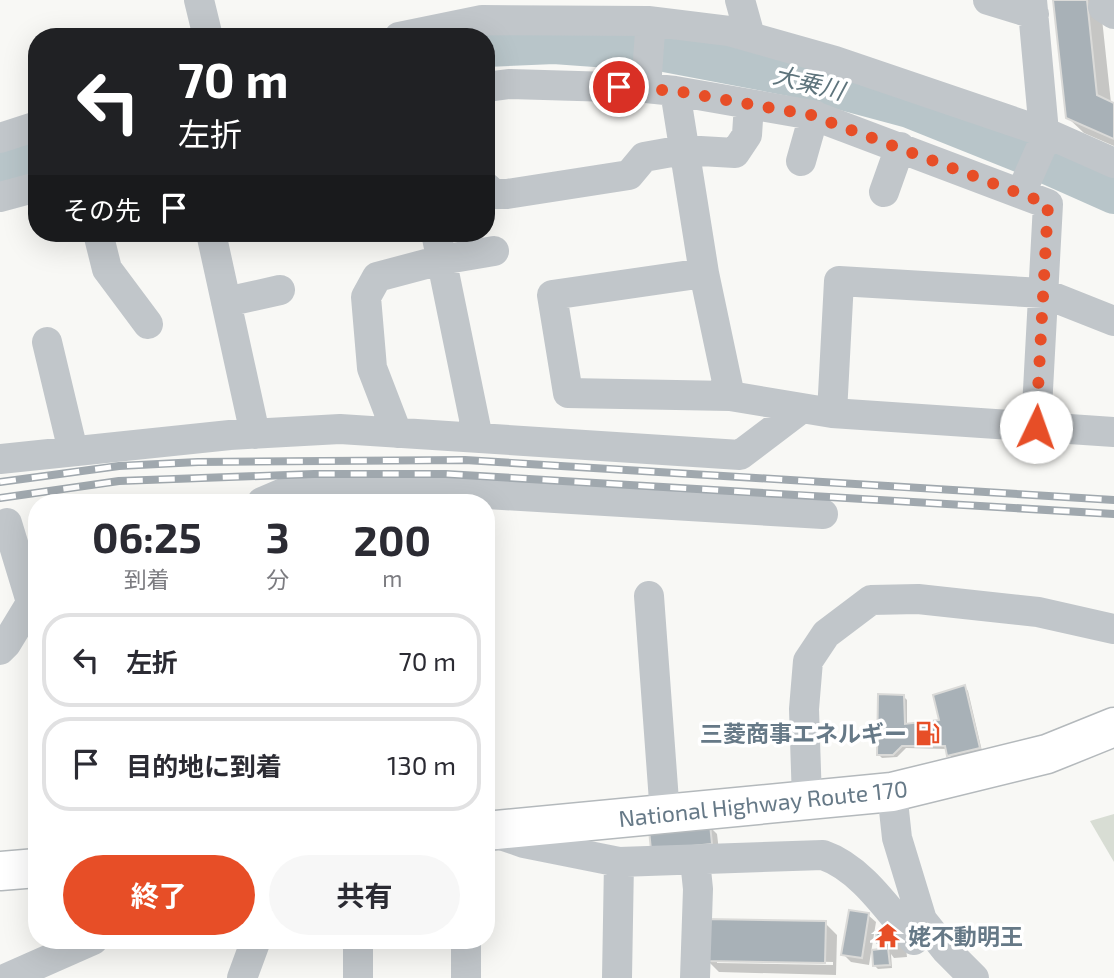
<!DOCTYPE html>
<html lang="ja">
<head>
<meta charset="utf-8">
<style>
	:root { --surface:#fff; --page:#f7f7f7; --text:#2b2b33; --muted:#7c7c81; --line:#e1e1e2; --accent:#e74e27 }
	body { margin:0; font-family:"Exo 2","Noto Sans JP",sans-serif; background:var(--page); color:var(--text); height:100vh; display:flex; flex-direction:column; font-size:26px; white-space:nowrap }
	* { box-sizing:border-box; margin:0 }
	p { font-size:23px; color:var(--muted) }
	.icon { flex:none; width:38px; height:38px; fill:none; stroke:currentColor; stroke-width:2; stroke-linecap:round; stroke-linejoin:round }
	.map { position:relative; flex:1; overflow:hidden }
	.sheet { position:absolute; left:28px; top:494px; width:467px; height:455px; display:flex; flex-direction:column; background:var(--surface); border-radius:28px; box-shadow:0 7px 28px #0002 }
	.sheet>* { flex:none }
	.hud { position:absolute; left:28px; top:28px; width:467px; height:214px; border-radius:28px; box-shadow:0 7px 28px #0002; background:#202124; color:#fff; overflow:hidden }
	.pin { position:absolute; display:grid; place-items:center; width:60px; height:60px; color:#fff; margin:-30px; border:4px solid #fff; border-radius:50%; box-shadow:0 2px 7px #0007 }
	.me { position:absolute; width:77px; margin:-38px; rotate:3deg; stroke-linejoin:round; filter:drop-shadow(0 0 5px #0008) }
	.turn { display:flex; align-items:center; gap:24px; height:147px; padding:0 35px; font-size:32px }
	.turn .icon { width:91px; height:91px; stroke-width:2.5 }
	.turn b { display:block; font-size:49px; line-height:60px }
	.then { display:flex; align-items:center; height:66px; padding:0 35px; background:#0003; gap:14px; font-size:26px }
	.eta { display:flex; justify-content:space-evenly; align-items:center; height:119px; text-align:center }
	.eta b { font-size:42px; font-weight:700; line-height:49px }
	.action { display:flex; gap:14px; margin-top:auto; padding:14px 35px }
	.action a { flex:1; height:80px; border-radius:42px; background:var(--accent); color:#fff; font-size:28px; font-weight:700; line-height:80px; text-align:center }
	.action a+a { background:var(--page); color:var(--text) }
	ul { padding:0; list-style:none }
	li { display:flex; align-items:center; gap:21px; height:94px; margin:0 14px 10px; padding:0 21px; border:4px solid var(--line); border-radius:28px }
	li div { flex:1 }
	li b { display:block; font-size:26px }
	li em { font-style:normal }
	.map>svg:first-child { display:block }
</style>
</head>
<body>
<div class="map">
<svg width="1114" height="978" viewBox="0 0 1114 978">
	<rect width="100%" height="100%" fill="#f8f8f5"/>
	<!-- green -->
	<path fill="#d8ddd4" d="M 1114,814 L 1114,862 L 1090,821 Z"/>
	<!-- shadow -->
	<path fill="#0003" fill-rule="evenodd" d="M 1055,0 L 1100,0 L 1111,103 L 1114,105 L 1114,146 L 1084,133 L 1067,117 Z
		M 965,687 L 968,691 L 982,751 L 952,759 L 947,749 L 906,748 L 897,757 L 882,758 L 878,754 L 903,696 L 907,700 L 907,726 L 941,721 Z
		M 709,826 L 717,834 L 719,851 L 661,857 Z
		M 868,915 L 876,922 L 869,965 L 851,962 L 843,954 Z
		M 825,923 L 837,935 L 836,975 L 719,972 L 707,960 ZM 717,959 L 833,962 L 833,965 L 717,963 Z
		M 890,932 L 906,948 L 907,957 L 894,958 L 891,954 L 892,968 L 878,969 L 875,966 L 887,950 L 878,942 Z"/>
	<g fill="none" stroke-linecap="round" stroke-linejoin="round">
		<!-- river -->
		<path stroke="#b8c5c9" stroke-width="40" d="M 486,47 L 554,44 L 665,52 L 790,76 L 909,108 L 1024,154 L 1114,194
			M 0,167 L 37,155"/>
	</g>
	<!-- building -->
	<path fill="#a8b1b7" stroke="#dadad8" stroke-width="2" d="M 1053,0 L 1087,0 L 1097,95 L 1114,103 L 1114,139 L 1066,118 Z
		M 965,685 L 980,748 L 947,756 L 945,746 L 902,746 L 893,755 L 877,755 L 878,694 L 904,695 L 905,724 L 939,720 L 933,695 Z
		M 710,824 L 712,844 L 651,850 L 649,830 Z
		M 849,910 L 869,913 L 862,958 L 841,955 Z
		M 706,919 L 826,921 L 825,963 L 705,961 Z
		M 876,931 L 891,931 L 892,942 L 877,943 Z
		M 888,948 L 890,965 L 873,966 L 872,950 Z"/>
	<g fill="none" stroke-linecap="round" stroke-linejoin="round">
		<defs>
			<path id="highway" d="M 486,831 L 892,792 L 1047,754 L 1114,727
				M 0,871 L 37,868"/>
		</defs>
		<!-- highway casing -->
		<use href="#highway" stroke="#b4b9bc" stroke-width="41"/>
		<!-- minor -->
		<path stroke="#c1c6ca" stroke-width="30" d="M 199,0 L 208,37
			M 740,0 L 750,36
			M 988,0 L 1034,14
			M 1032,0 L 1044,132 L 1114,163
			M 1103,7 L 1114,14
			M 399,37 L 482,20 L 648,21 L 729,31 L 835,61 L 1044,132 L 1044,141 L 1021,193
			M 486,87 L 510,84 L 646,88 L 675,91 L 812,115 L 1048,204 L 1036,427
			M 646,88 L 650,32 L 648,21
			M 675,91 L 704,273 L 730,396
			M 0,138 L 37,126
			M 801,161 L 814,115
			M 486,187 L 494,194 L 507,194 L 629,175 L 644,157 L 683,150 L 735,153 L 747,135 L 749,104
			M 884,192 L 900,147
			M 0,197 L 37,187
			M 98,233 L 107,269 L 148,324
			M 211,233 L 255,434
			M 436,233 L 478,438
			M 704,273 L 552,295 L 568,393 L 730,396 L 832,413 L 1114,432
			M 226,302 L 280,290
			M 47,342 L 73,451
			M 832,413 L 839,281 L 1043,293 L 1114,321
			M 397,433 L 372,368 L 366,297 L 377,277 L 441,260 L 494,251
			M 0,459 L 230,435 L 340,429 L 740,455 L 802,408
			M 262,502 L 283,493 L 336,485 L 823,514
			M 7,523 L 31,602
			M 649,596 L 665,815
			M 0,650 L 6,644 L 37,593
			M 892,792 L 897,838 L 922,920 L 946,950 L 974,978
			M 807,801 L 804,709 L 808,661 L 826,634 L 871,600 L 918,599 L 1038,612 L 1114,629
			M 498,834 L 524,843 L 619,862 L 823,855 C 861,868 888,910 914,940
			M 358,940 L 358,978
			M 7,978 L 93,940
			M 242,978 L 256,940
			M 466,978 L 466,940
			M 617,978 L 619,862
			M 695,978 L 698,889 L 695,860"/>
		<!-- highway -->
		<use href="#highway" stroke="#fff" stroke-width="38"/>
		<defs>
			<path id="rail" d="M 0,482 L 119,466 L 198,462 L 465,460 L 1114,500
				M 0,498 L 119,481 L 314,474 L 446,474 L 1114,514"/>
		</defs>
		<!-- rail casing -->
		<use href="#rail" stroke="#a0a8ae" stroke-width="8"/>
		<!-- rail -->
		<use href="#rail" stroke="#fff" stroke-width="5" stroke-dasharray="16" stroke-linecap="butt"/>
	</g>
	<g fill="none" stroke-linecap="round" stroke-linejoin="round">
		<!-- route -->
		<path stroke="#e74e27" stroke-width="12" stroke-dasharray="0 21.6" d="M 619,87 L 676,91 L 811,115 L 1048,204 L 1036,427"/>
	</g>
	<!-- icons -->
	<defs>
		<symbol id="fuel-bare" viewBox="-9 -9 18 18"><path d="M-5.5-6h7V0h2V4h1.3V-2.5L3-4.5l.8-.8L6-3V5H2.5V1h-1V6h-7ZM-4.2-4.7v3.2H.2V-4.7Z" fill="#e74e27" stroke="#fff" stroke-width="2.5" paint-order="stroke"/></symbol>
		<symbol id="temple-bare" viewBox="-9 -9 18 18"><path d="M0-6L5-2H3V0L6.5 2.5H4V6H1.5V3h-3V6H-4V2.5H-6.5L-3 0V-2H-5Z" fill="#e74e27" stroke="#fff" stroke-width="2.5" paint-order="stroke"/></symbol>
	</defs>
	<g fill-rule="evenodd">
		<use href="#fuel-bare" x="910" y="716" width="35" height="35"/>
		<use href="#temple-bare" x="870" y="918" width="35" height="35"/>
	</g>
	<g text-anchor="middle" dominant-baseline="central" stroke-width="7" stroke-linejoin="round" paint-order="stroke">
		<!-- poi labels -->
		<g font-size="23" font-weight="bold" fill="#667987" stroke="#fff" text-anchor="end">
			<text x="907" y="733">三菱商事エネルギー</text>
			<text x="908" y="936" text-anchor="start">姥不動明王</text>
		</g>
		<!-- street labels -->
		<g font-size="23" fill="#667987" stroke="#fff">
			<text transform="translate(763 803) rotate(-6)">National Highway Route 170</text>
		</g>
		<!-- water labels -->
		<g font-size="24" font-style="italic" fill="#5e747c" stroke="#fff">
			<text transform="translate(809 82) rotate(14)">大乗川</text>
		</g>
	</g>
</svg>
<div class="pin" style="left:619px;top:87px;background:#d93025"><svg class="icon" aria-label="arrive" viewBox="0 0 24 24"><path d="M6 21V4h12l-3 4 3 4H6"/></svg></div>
<svg class="me" style="left:1036px;top:427px" viewBox="-20 -20 40 40"><circle r="19" fill="#fff"/><path d="M0-13L10 11 0 6-10 11z" fill="#e74e27"/></svg>
<div class="hud">
<div class="turn"><svg class="icon" aria-label="left" viewBox="0 0 24 24"><path d="M17 20v-9H6M10 6l-5 5 5 5"/></svg><div><b>70 m</b>左折</div></div>
<div class="then">その先<svg class="icon" aria-label="arrive" viewBox="0 0 24 24"><path d="M6 21V4h12l-3 4 3 4H6"/></svg></div>
</div>
<section class="sheet">
<div class="eta">
<div><b>06:25</b><p>到着</p></div>
<div><b>3</b><p>分</p></div>
<div><b>200</b><p>m</p></div>
</div>
<ul>
<li><svg class="icon" aria-label="left" viewBox="0 0 24 24"><path d="M17 20v-9H6M10 6l-5 5 5 5"/></svg><div><b>左折</b></div><em>70 m</em></li>
<li><svg class="icon" aria-label="arrive" viewBox="0 0 24 24"><path d="M6 21V4h12l-3 4 3 4H6"/></svg><div><b>目的地に到着</b></div><em>130 m</em></li>
</ul>
<div class="action"><a>終了</a><a>共有</a></div>
</section>
</div>
</body>
</html>
